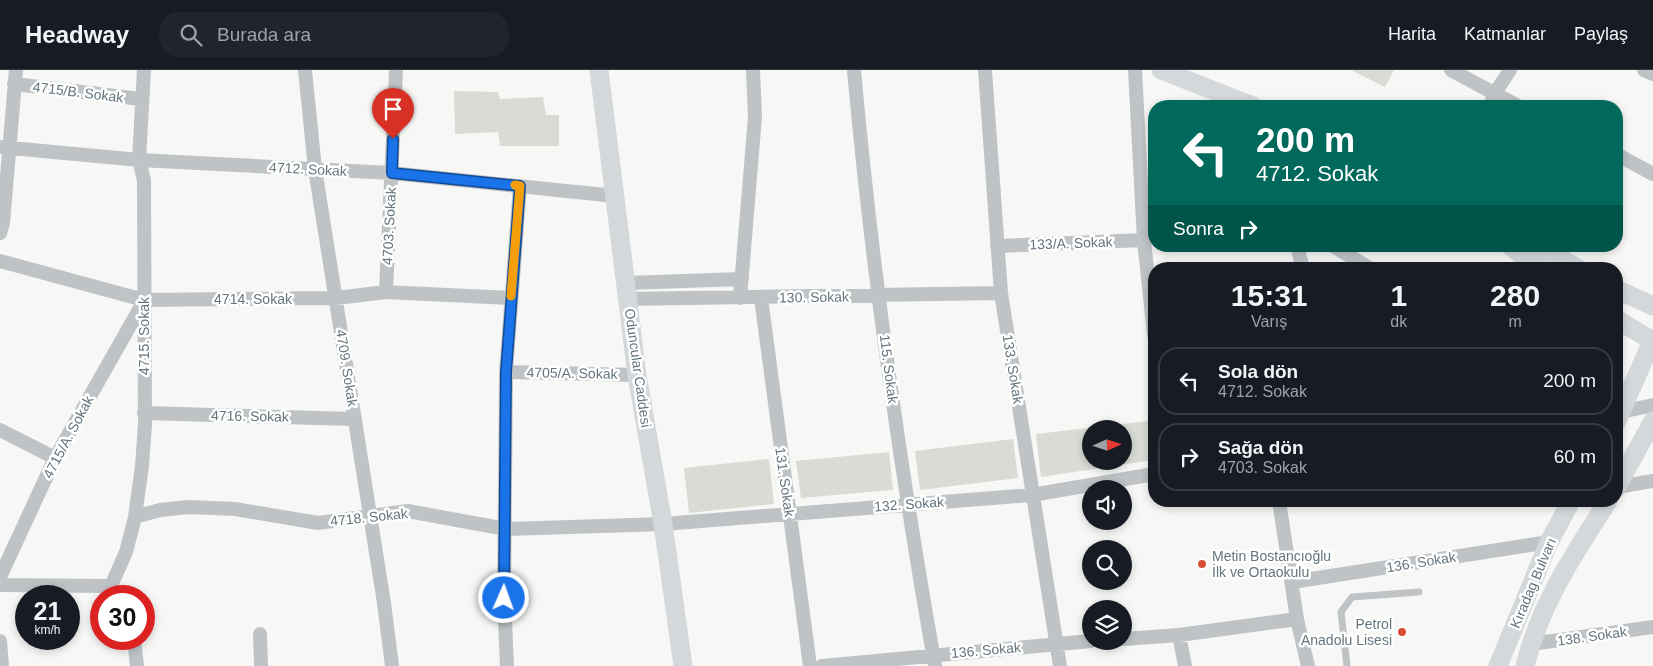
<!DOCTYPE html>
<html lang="tr">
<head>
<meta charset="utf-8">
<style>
	:root { --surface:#171b24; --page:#20242c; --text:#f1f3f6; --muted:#9ea1a6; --line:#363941 }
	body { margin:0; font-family:Arial,sans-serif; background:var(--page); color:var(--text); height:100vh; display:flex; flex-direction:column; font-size:19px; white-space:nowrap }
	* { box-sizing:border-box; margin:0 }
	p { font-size:16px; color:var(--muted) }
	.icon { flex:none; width:28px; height:28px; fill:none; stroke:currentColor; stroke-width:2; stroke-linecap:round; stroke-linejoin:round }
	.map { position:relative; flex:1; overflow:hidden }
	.panel { position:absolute; left:1148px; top:192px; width:475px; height:245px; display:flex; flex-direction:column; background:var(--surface); border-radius:20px; box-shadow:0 2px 8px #0003 }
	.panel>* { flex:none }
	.guide { position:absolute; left:1148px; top:30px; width:475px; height:152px; border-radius:20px; box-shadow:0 2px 8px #0003; background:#00695c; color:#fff; overflow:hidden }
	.needle { width:32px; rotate:87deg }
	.controls { position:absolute; left:1082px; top:350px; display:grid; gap:10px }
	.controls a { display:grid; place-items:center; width:50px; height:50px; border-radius:50%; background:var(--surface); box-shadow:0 2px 8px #0003; font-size:25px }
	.speed { position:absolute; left:15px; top:515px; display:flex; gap:10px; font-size:25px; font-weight:700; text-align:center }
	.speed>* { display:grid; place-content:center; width:65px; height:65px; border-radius:50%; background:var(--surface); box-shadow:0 2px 8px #0003; line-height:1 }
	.speed small { font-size:12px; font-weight:400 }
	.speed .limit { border:8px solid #d22; background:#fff; color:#111 }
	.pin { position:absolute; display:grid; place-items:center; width:42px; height:42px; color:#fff; margin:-51px -21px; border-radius:50% 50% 50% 0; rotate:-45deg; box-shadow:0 0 5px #0007 }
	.pin .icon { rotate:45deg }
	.me { position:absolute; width:55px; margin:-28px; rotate:2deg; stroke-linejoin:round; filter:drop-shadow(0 0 4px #0008) }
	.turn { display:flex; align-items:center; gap:18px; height:105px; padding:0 25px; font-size:22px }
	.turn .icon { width:65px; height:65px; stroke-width:2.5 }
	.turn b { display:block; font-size:35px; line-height:42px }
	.then { display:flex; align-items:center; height:48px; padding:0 25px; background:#0003; gap:10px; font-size:19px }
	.eta { display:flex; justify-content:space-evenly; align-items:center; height:85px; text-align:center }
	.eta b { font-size:30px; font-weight:800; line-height:35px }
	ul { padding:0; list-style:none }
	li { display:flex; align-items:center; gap:15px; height:68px; margin:0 10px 8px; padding:0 15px; border:2px solid var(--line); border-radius:20px }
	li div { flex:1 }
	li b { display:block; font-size:19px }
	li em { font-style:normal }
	header { display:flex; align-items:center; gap:30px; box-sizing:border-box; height:70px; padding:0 25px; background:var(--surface); border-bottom:1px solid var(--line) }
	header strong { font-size:24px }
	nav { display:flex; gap:28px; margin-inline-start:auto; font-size:18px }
	.search { width:350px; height:45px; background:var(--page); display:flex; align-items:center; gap:12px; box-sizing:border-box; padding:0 18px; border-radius:20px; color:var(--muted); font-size:19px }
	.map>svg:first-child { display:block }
</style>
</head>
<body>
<header>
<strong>Headway</strong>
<div class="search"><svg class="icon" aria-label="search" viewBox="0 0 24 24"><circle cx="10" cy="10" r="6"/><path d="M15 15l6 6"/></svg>Burada ara</div>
<nav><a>Harita</a><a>Katmanlar</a><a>Paylaş</a></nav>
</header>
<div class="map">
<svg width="1653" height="596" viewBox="0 0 1653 596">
	<rect width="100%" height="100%" fill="#f7f7f5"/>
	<!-- green -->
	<path fill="#d8dcd4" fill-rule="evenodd" d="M 1351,0 L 1394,0 L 1385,17 Z
		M 454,21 L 498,22 L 500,29 L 543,27 L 546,45 L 559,45 L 559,76 L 500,76 L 498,62 L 455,64 Z
		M 1148,351 L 1153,390 L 1041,407 L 1036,364 ZM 1091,359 L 1124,359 L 1124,391 L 1091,391 Z
		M 1013,369 L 1018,408 L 920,420 L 915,381 Z
		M 889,382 L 893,420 L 801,428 L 796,391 Z
		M 769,389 L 774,434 L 689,443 L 684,398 Z"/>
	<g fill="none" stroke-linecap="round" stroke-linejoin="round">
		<!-- lane -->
		<path stroke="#bfc3c6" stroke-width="7" d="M 1347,596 L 1341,542 L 1352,527 L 1419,522"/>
		<!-- street -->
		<path stroke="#bfc3c6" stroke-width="14" d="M 305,0 L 315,99 L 384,533 L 392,596
			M 854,0 C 872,200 900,398 935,596
			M 985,0 L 1001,223 L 1060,596
			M 1135,0 L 1144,170 L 1154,265
			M 1451,0 L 1518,36
			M 1644,0 L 1653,4
			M 14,14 L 141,29
			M 1490,36 L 1495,23 L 1510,0
			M 0,77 L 139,90 L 392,103 L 615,126
			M 1616,84 L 1653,104
			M 0,163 L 3,153 L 16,0
			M 997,176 L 1144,170
			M 1297,176 L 1303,199
			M 1333,176 L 1371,199
			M 0,191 L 144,230 L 336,228 L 386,222 L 511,228
			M 626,213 L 742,209
			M 386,222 L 396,0
			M 740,228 L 755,47 L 753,0
			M 761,228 L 810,596
			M 628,229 L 1001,223
			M 506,302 L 637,305
			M 144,343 L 355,349
			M 1616,343 L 1653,335
			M 0,360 L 55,388
			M 1617,417 L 1653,411
			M 1279,431 L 1297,549 L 1308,596
			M 135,447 L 160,440 L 189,437 L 235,439 L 318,453 L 408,441 L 506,459 L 663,454 L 1032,425 L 1154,404
			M 0,507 L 55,388 L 144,231
			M 1292,512 L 1549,472
			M 0,515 L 111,516
			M 115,526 L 111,516 L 126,482 L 135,447 L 142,396 L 145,354 L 144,110 L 139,90 L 144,0
			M 260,564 L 261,596
			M 1179,565 L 1185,596
			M 134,569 L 137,596
			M 1124,569 L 1179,565 L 1297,549
			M 0,571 L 2,596
			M 1531,574 L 1653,557
			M 507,596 L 504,528 L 506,302 L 520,116
			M 822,596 L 1091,571"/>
		<!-- secondary -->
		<path stroke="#d4d8db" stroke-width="19" d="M 599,0 L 637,305 L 663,454 L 683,596
			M 1161,0 L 1253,36
			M 1510,176 L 1540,199
			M 1538,176 L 1579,199
			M 1616,219 L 1653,236
			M 1616,249 L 1653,271
			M 1616,353 L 1653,269
			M 1616,418 L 1653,351
			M 1498,596 L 1549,472 L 1571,431
			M 1525,596 C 1540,534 1574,484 1608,431"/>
	</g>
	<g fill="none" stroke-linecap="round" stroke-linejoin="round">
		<defs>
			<path id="route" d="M 393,69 L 392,103 L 520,116 L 506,302 L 504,528"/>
		</defs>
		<!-- route casing -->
		<use href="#route" stroke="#114b97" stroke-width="12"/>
		<!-- route -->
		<use href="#route" stroke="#1a73e8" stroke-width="9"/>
		<!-- slow -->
		<path stroke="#f59e0b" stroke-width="9" d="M 511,226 L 520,116 L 515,115"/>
	</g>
	<!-- markers -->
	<g fill="#d64f37" stroke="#fff" stroke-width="2">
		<circle cx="1202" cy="494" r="5"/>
		<circle cx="1402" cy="562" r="5"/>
	</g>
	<g text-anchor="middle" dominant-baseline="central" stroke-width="5" stroke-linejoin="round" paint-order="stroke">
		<!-- street labels -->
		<g font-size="14" fill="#65757d" stroke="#fff">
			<text transform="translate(78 22) rotate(7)">4715/B. Sokak</text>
			<text transform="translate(308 99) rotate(3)">4712. Sokak</text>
			<text transform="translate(389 156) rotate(-87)">4703. Sokak</text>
			<text transform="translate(1071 173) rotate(-2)">133/A. Sokak</text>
			<text transform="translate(814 227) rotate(-1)">130. Sokak</text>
			<text x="253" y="229">4714. Sokak</text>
			<text transform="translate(144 266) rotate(-90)">4715. Sokak</text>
			<text transform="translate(347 298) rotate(81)">4709. Sokak</text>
			<text transform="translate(638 298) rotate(82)">Oduncular Caddesi</text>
			<text transform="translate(889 299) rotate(83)">115. Sokak</text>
			<text transform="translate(1013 299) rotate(81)">133. Sokak</text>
			<text transform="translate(572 303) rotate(1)">4705/A. Sokak</text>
			<text transform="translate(250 346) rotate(1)">4716. Sokak</text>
			<text transform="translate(68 367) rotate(-62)">4715/A. Sokak</text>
			<text transform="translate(785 412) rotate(82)">131. Sokak</text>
			<text transform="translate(909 434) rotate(-4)">132. Sokak</text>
			<text transform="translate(369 447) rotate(-6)">4718. Sokak</text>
			<text transform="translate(1421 492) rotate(-9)">136. Sokak</text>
			<text transform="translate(1533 513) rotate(-67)">Kıradag Bulvarı</text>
			<text transform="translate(1592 566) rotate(-8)">138. Sokak</text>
			<text transform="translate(986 580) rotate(-5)">136. Sokak</text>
		</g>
		<!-- poi labels -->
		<g font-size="14" fill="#65757d" stroke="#fff" text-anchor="start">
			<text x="1212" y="486">Metin Bostancıoğlu<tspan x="1212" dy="16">İlk ve Ortaokulu</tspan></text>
			<text x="1392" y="554" text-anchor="end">Petrol<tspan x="1392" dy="16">Anadolu Lisesi</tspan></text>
		</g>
	</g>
</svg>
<div class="controls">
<a><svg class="needle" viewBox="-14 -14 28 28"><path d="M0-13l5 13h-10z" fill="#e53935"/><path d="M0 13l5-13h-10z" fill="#9ea1a6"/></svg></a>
<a><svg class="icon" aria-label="sound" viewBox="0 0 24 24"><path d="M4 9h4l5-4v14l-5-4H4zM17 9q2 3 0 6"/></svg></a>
<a><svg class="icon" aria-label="search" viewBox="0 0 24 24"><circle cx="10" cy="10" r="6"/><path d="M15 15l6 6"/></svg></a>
<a><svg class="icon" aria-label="layers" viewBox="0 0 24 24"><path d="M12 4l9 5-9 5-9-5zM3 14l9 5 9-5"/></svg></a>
</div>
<div class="speed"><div>21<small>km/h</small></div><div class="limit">30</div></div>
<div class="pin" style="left:393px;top:69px;background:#d93025"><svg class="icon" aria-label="arrive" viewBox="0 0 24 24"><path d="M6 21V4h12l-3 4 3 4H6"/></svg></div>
<svg class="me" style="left:504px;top:528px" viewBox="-20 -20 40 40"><circle r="17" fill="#1a73e8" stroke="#fff" stroke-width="3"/><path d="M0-11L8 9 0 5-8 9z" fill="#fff"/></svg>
<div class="guide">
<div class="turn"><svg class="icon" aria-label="left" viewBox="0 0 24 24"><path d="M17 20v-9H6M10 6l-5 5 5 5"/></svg><div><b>200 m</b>4712. Sokak</div></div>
<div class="then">Sonra<svg class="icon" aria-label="right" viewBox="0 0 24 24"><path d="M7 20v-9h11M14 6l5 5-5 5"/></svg></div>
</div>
<section class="panel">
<div class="eta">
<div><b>15:31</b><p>Varış</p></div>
<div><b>1</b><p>dk</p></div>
<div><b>280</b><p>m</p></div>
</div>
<ul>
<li><svg class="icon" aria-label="left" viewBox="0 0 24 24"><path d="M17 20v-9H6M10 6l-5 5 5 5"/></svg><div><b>Sola dön</b><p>4712. Sokak</p></div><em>200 m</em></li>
<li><svg class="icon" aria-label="right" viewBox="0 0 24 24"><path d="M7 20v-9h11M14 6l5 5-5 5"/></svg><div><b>Sağa dön</b><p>4703. Sokak</p></div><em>60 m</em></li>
</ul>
</section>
</div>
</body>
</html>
